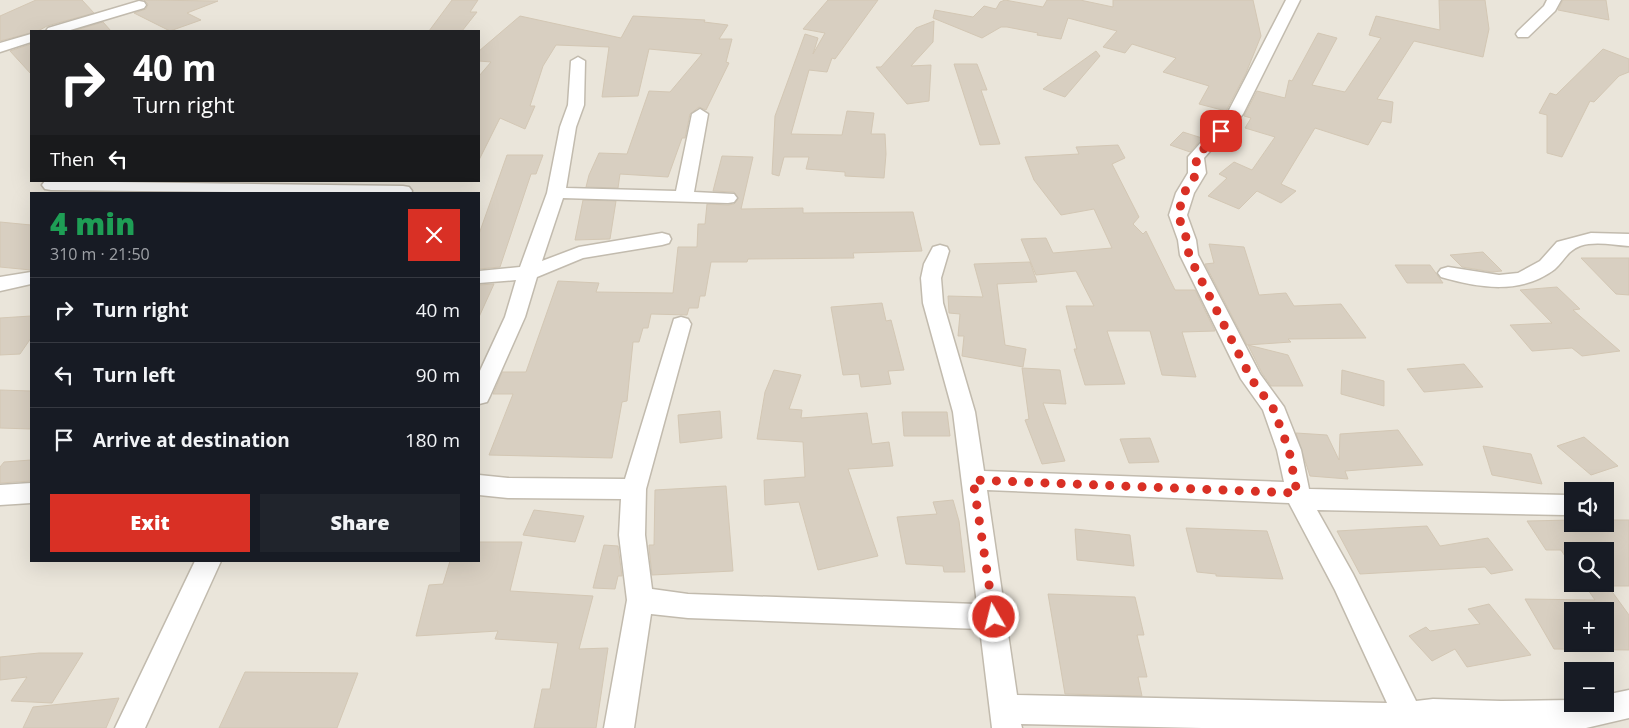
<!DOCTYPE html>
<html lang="en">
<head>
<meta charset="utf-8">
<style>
	:root { --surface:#171b24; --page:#20242c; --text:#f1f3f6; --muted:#9ea1a6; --line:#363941; --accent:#d93025 }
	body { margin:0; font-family:"Open Sans",sans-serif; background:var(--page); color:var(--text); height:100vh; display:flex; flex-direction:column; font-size:19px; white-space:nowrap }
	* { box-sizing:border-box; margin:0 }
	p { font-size:16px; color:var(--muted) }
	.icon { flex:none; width:28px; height:28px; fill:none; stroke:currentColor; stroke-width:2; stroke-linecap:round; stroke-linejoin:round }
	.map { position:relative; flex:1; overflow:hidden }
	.sheet { position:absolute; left:30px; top:192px; width:450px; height:370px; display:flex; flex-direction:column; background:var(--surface); border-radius:0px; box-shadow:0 5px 20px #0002 }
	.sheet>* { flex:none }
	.hud { position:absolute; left:30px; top:30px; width:450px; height:152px; border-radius:0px; box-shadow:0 5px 20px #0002; background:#202124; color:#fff; overflow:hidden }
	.tools { position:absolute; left:1564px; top:482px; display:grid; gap:10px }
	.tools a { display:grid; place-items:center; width:50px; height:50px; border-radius:0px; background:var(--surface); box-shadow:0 5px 20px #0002; font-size:25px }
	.pin { position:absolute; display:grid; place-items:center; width:42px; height:42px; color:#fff; margin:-21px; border-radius:10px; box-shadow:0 2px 8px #0006 }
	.me { position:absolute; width:55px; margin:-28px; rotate:352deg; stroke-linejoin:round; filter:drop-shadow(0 0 4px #0008) }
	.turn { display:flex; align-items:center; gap:18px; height:105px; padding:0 20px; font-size:22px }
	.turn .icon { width:65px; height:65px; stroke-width:2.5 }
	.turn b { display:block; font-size:35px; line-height:42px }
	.then { display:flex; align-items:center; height:48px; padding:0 20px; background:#0003; gap:10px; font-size:19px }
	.round { display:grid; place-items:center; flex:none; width:52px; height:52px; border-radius:0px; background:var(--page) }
	.head { display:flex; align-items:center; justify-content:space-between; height:85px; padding:0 20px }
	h1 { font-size:30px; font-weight:800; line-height:38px; color:#1e9e55 }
	.primary-button { display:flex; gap:10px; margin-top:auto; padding:10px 20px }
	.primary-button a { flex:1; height:58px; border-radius:0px; background:var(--accent); color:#fff; font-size:20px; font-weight:800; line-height:58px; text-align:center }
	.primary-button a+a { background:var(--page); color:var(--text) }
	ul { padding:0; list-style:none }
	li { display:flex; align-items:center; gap:15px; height:65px; padding:0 20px; border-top:1px solid var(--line) }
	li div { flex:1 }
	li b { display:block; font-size:19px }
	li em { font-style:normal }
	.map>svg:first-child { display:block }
</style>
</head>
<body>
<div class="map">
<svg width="1629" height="728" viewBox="0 0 1629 728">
	<rect width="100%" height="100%" fill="#f6f3ec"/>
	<!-- residential -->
	<path fill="#eae5da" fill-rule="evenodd" d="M 0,0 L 1629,0 L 1629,728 L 0,728 ZM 31,31 L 479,31 L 479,181 L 31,181 ZM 31,194 L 479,194 L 479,561 L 31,561 ZM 1572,491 L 1605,491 L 1605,524 L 1572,524 ZM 1572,551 L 1605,551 L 1605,584 L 1572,584 ZM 1572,611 L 1605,611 L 1605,644 L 1572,644 ZM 1572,671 L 1605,671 L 1605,704 L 1572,704 Z"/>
	<!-- building -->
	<path fill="#d8cfc1" stroke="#d3c7b4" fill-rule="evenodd" d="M 36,0 L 82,0 L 94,13 L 47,26 L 38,31 L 0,41 L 0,16 Z
		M 144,0 L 218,1 L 187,13 L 201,20 L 170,31 L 134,13 L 146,9 L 148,4 Z
		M 452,0 L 478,0 L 470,12 L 477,12 L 462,31 L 429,31 Z
		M 828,0 L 878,0 L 835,59 L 832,58 L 827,72 L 809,70 L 791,134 L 842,135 L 847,111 L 874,113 L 871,134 L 885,134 L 886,154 L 884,178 L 845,176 L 845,172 L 806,169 L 809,157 L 784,157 L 779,176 L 772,174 L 775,116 L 805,34 L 818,38 L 813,54 L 825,33 L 803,29 Z
		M 1005,0 L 1043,7 L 1047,0 L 1080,0 L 1113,7 L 1113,0 L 1253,0 L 1261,36 L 1246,73 L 1226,111 L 1199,104 L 1209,86 L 1163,72 L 1176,58 L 1132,44 L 1125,53 L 1103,47 L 1117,31 L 1068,18 L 1061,39 L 1037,35 L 1038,33 L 1007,27 L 1001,27 L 982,38 L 933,18 L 935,10 L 973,17 L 984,6 L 996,9 L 1000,2 Z
		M 1439,0 L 1485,0 L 1489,29 L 1483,57 L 1414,41 L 1377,99 L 1393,102 L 1391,123 L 1382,121 L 1368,145 L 1315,128 L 1281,184 L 1296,191 L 1281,203 L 1257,191 L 1239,209 L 1208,196 L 1227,178 L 1219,174 L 1234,162 L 1252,170 L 1275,137 L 1245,128 L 1251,118 L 1244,116 L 1257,91 L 1285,98 L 1289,80 L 1292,81 L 1318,33 L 1337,38 L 1312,85 L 1345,92 L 1381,38 L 1369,35 L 1376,16 L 1440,30 Z
		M 1563,0 L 1606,0 L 1609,20 L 1558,10 Z
		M 520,16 L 621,38 L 633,16 L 705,20 L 704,22 L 728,25 L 719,39 L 732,39 L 726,62 L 729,63 L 706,110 L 699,107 L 690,114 L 685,138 L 682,138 L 668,177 L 620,174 L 618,188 L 586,187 L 589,175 L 599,153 L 627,154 L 649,91 L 670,92 L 702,54 L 649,49 L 638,96 L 602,97 L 609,47 L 556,45 L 543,66 L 530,106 L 535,106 L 525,129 L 500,118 L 479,160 L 479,76 L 491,62 L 479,61 L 479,51 Z
		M 934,21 L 933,42 L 911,66 L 931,65 L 929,101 L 907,104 L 876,67 L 881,67 L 916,28 Z
		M 103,22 L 111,31 L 76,30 Z
		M 31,44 L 31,74 L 10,51 Z
		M 1603,49 L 1629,59 L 1629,72 L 1619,76 L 1594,102 L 1590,101 L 1562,157 L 1547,153 L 1547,115 L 1539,113 L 1550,93 L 1556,95 Z
		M 1096,51 L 1100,56 L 1065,97 L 1043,89 Z
		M 954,64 L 977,64 L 987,90 L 981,90 L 1000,144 L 980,145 Z
		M 1183,132 L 1202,138 L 1190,152 L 1170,145 Z
		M 1118,145 L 1125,158 L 1112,164 L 1139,217 L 1133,224 L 1143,234 L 1146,231 L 1175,290 L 1195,290 L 1215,331 L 1182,332 L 1196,377 L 1162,375 L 1150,331 L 1107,331 L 1125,384 L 1085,385 L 1074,349 L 1077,349 L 1066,306 L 1094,306 L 1076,271 L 1036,275 L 1021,239 L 1046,238 L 1053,253 L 1112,248 L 1094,209 L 1061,215 L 1034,180 L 1025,157 L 1079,154 L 1076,147 Z
		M 507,155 L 543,155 L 536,174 L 531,174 L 500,267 L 479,269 L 479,234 Z
		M 722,156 L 753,157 L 741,209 L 803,208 L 803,213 L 913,212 L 922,251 L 853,253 L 854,258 L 748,259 L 747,262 L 711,262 L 705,296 L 700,296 L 698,308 L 689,308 L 687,315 L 651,314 L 648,328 L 643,328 L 639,342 L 633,342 L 627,401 L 622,402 L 612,458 L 489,455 L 513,394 L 493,394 L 495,390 L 502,372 L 526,372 L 558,281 L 599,283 L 596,292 L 673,293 L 678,247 L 697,247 L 698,224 L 705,224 L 707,204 L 728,205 L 734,204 L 738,199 L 734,192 L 713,191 Z
		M 583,200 L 616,201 L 610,239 L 575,240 Z
		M 0,222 L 31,225 L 31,270 L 0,267 Z
		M 1209,244 L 1244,247 L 1259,295 L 1286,293 L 1294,306 L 1341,304 L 1366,338 L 1288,339 L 1291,342 L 1247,345 L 1205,264 L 1214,263 Z
		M 1483,252 L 1502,271 L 1492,272 L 1462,267 L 1450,255 Z
		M 1581,258 L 1629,258 L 1629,295 L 1616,294 Z
		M 1030,262 L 1037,282 L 997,284 L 1005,345 L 1026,349 L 1023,367 L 962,356 L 964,336 L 958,336 L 960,314 L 949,313 L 948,296 L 983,297 L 974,264 Z
		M 1395,265 L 1430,265 L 1443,283 L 1407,283 Z
		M 494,284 L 479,317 L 479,285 Z
		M 1557,287 L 1580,309 L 1573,310 L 1620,351 L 1582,356 L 1572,348 L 1532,351 L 1510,325 L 1552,323 L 1520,290 Z
		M 882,303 L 886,321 L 891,320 L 904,370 L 888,371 L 891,384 L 861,387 L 859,374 L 843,375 L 831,307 Z
		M 31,316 L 31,338 L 20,354 L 0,355 L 0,318 Z
		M 1248,345 L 1288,355 L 1303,386 L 1271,386 L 1262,373 Z
		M 1464,364 L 1483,387 L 1424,392 L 1407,369 Z
		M 1022,368 L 1060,370 L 1066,404 L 1043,403 L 1065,461 L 1042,464 L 1025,420 L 1029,419 Z
		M 774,370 L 801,375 L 789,409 L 802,410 L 801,418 L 867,413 L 872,444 L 889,442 L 893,466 L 848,469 L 878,556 L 818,570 L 799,502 L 765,505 L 764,480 L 805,477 L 803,442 L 757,439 L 765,392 Z
		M 1342,370 L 1384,381 L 1384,406 L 1341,394 Z
		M 0,390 L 31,391 L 31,429 L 0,428 Z
		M 720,411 L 722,438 L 680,443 L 678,415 Z
		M 902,412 L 947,412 L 950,436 L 904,436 Z
		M 1398,430 L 1423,465 L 1345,471 L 1348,479 L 1310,476 L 1296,433 L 1327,435 L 1339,460 L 1340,434 Z
		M 1584,437 L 1618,466 L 1591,475 L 1557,446 Z
		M 1150,438 L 1159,462 L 1129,463 L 1120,439 Z
		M 1483,446 L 1531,454 L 1542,484 L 1492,475 Z
		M 31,460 L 31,481 L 0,483 L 0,467 L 4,462 Z
		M 726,486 L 733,571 L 652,575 L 649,548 L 649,545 L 654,545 L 655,490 Z
		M 953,500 L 959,521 L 965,572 L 944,572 L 943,566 L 906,564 L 897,517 L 937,514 L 933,502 Z
		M 534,510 L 584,516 L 575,542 L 523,535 Z
		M 1572,520 L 1572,524 L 1605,524 L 1605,520 L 1629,520 L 1629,586 L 1608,586 L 1629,615 L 1629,650 L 1554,649 L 1525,599 L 1595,600 L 1584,584 L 1605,584 L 1605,551 L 1572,551 L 1572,567 L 1561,550 L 1546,550 L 1527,521 ZM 1572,611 L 1605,611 L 1605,644 L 1572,644 Z
		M 1427,526 L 1440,546 L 1488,538 L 1513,570 L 1491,574 L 1485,567 L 1360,574 L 1337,531 Z
		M 1186,528 L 1267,531 L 1283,579 L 1216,576 L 1216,574 L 1197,572 Z
		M 1075,529 L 1130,535 L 1134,566 L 1077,560 Z
		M 479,542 L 522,542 L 510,591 L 593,596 L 579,649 L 608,648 L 596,728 L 534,728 L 542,689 L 550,689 L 558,643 L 495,639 L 498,631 L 416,636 L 429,585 L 443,584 L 450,561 L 479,561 Z
		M 604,545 L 618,546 L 622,576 L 618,576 L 615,589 L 593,588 Z
		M 1048,594 L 1135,597 L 1144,635 L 1137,635 L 1147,677 L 1138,677 L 1142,696 L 1065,694 Z
		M 1489,604 L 1531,655 L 1467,667 L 1455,649 L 1432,661 L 1409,636 L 1426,627 L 1430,631 L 1480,624 L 1468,609 Z
		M 39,653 L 83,653 L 52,703 L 11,701 L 27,677 L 0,680 L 0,657 Z
		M 245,672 L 358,673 L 337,728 L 219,728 Z
		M 119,698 L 106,728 L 23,728 L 33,707 Z"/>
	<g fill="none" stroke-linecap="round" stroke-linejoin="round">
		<defs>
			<path id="minor" d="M 1286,0 L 1300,0 L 1243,114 L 1204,158 L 1206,173 L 1194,193 L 1187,215 L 1196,240 L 1198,255 L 1260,374 L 1284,407 L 1301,450 L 1309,489 L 1566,495 L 1572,497 L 1572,513 L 1566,515 L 1317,510 L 1353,574 L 1416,701 L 1433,699 L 1501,701 L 1572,700 L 1572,704 L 1605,704 L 1605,695 L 1629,690 L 1629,718 L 1586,728 L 1202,728 L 1021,724 L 1022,728 L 992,728 L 980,629 L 688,618 L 651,614 L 634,728 L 604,728 L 627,600 L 619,535 L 621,499 L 508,498 L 479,495 L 479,475 L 508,478 L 625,479 L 674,319 L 681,317 L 688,319 L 691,324 L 646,489 L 645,535 L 652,589 L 688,594 L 977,604 L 953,412 L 923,303 L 921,278 L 924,264 L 933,247 L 940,245 L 947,247 L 949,251 L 941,278 L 943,303 L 975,412 L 984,471 L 1284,482 L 1277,450 L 1263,410 L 1241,379 L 1180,255 L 1178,240 L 1169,215 L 1176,193 L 1188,173 L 1188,157 L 1228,112 ZM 987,490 L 1289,503 L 1335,590 L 1387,703 L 1017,695 Z
				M 1547,0 L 1561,0 L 1555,11 L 1528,37 L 1518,37 L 1516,34 L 1518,31 L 1544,6 Z
				M 139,1 L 144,2 L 146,5 L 144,8 L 67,31 L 46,31 L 48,28 Z
				M 31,34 L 31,42 L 0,52 L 0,43 Z
				M 578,57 L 585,61 L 584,105 L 576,127 L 566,188 L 676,191 L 692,114 L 700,109 L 708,114 L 694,192 L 734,194 L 737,198 L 734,202 L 728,203 L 563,198 L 542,261 L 579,247 L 662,233 L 669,235 L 671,239 L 669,243 L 662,245 L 583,258 L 537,277 L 525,317 L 490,396 L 487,402 L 479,404 L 479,373 L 505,317 L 516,280 L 479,283 L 479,271 L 520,267 L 547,193 L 560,127 L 568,105 L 571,61 Z
				M 45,181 L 403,186 L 409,187 L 412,191 L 411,194 L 51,190 L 45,189 L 42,185 Z
				M 1591,233 L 1629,234 L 1629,246 C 1613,245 1595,241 1580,246 C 1567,251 1564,261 1555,269 C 1521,295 1479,288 1441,277 L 1438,273 L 1441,269 L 1448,267 L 1499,275 L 1518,273 L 1540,261 L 1557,242 Z
				M 31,272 L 31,284 L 0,291 L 0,277 Z
				M 31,483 L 31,503 L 0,505 L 0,485 Z
				M 195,561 L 221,561 L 145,728 L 115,728 Z"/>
		</defs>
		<!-- minor casing -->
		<use href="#minor" stroke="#c2bbae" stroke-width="3"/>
		<!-- minor -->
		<use href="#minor" fill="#fff" fill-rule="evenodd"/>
	</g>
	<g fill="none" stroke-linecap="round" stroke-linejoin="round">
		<!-- route -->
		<path stroke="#d93025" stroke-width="9" stroke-dasharray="0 16.2" d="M 994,617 L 973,480 L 1297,493 L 1289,450 L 1273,408 L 1252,380 L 1189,256 L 1187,240 L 1178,215 L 1184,193 L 1197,173 L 1196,157 L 1221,131"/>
	</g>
</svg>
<div class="tools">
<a><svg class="icon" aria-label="sound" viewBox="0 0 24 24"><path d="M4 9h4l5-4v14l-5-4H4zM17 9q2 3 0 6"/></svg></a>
<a><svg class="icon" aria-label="search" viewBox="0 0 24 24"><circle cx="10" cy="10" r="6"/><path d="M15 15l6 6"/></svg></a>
<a>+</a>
<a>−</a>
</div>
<div class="pin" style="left:1221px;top:131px;background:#d93025"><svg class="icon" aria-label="arrive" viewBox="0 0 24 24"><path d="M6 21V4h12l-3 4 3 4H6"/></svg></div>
<svg class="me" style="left:994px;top:617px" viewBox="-20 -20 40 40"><circle r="17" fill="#d93025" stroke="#fff" stroke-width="3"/><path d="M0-11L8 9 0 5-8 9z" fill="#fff"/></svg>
<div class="hud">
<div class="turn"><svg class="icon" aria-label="right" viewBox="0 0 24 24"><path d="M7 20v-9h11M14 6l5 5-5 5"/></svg><div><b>40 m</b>Turn right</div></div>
<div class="then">Then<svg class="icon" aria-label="left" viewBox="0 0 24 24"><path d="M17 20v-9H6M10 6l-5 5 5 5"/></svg></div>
</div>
<section class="sheet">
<div class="head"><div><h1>4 min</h1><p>310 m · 21:50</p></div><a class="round" style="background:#d93025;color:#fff"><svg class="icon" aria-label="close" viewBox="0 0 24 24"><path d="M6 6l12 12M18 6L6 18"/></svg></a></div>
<ul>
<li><svg class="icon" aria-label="right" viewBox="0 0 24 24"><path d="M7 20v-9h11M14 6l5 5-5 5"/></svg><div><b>Turn right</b></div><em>40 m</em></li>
<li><svg class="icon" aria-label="left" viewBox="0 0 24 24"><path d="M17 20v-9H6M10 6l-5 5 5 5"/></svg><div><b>Turn left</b></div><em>90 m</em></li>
<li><svg class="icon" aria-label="arrive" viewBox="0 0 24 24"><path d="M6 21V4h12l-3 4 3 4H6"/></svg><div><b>Arrive at destination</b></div><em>180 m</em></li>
</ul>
<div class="primary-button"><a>Exit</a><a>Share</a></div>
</section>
</div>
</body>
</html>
